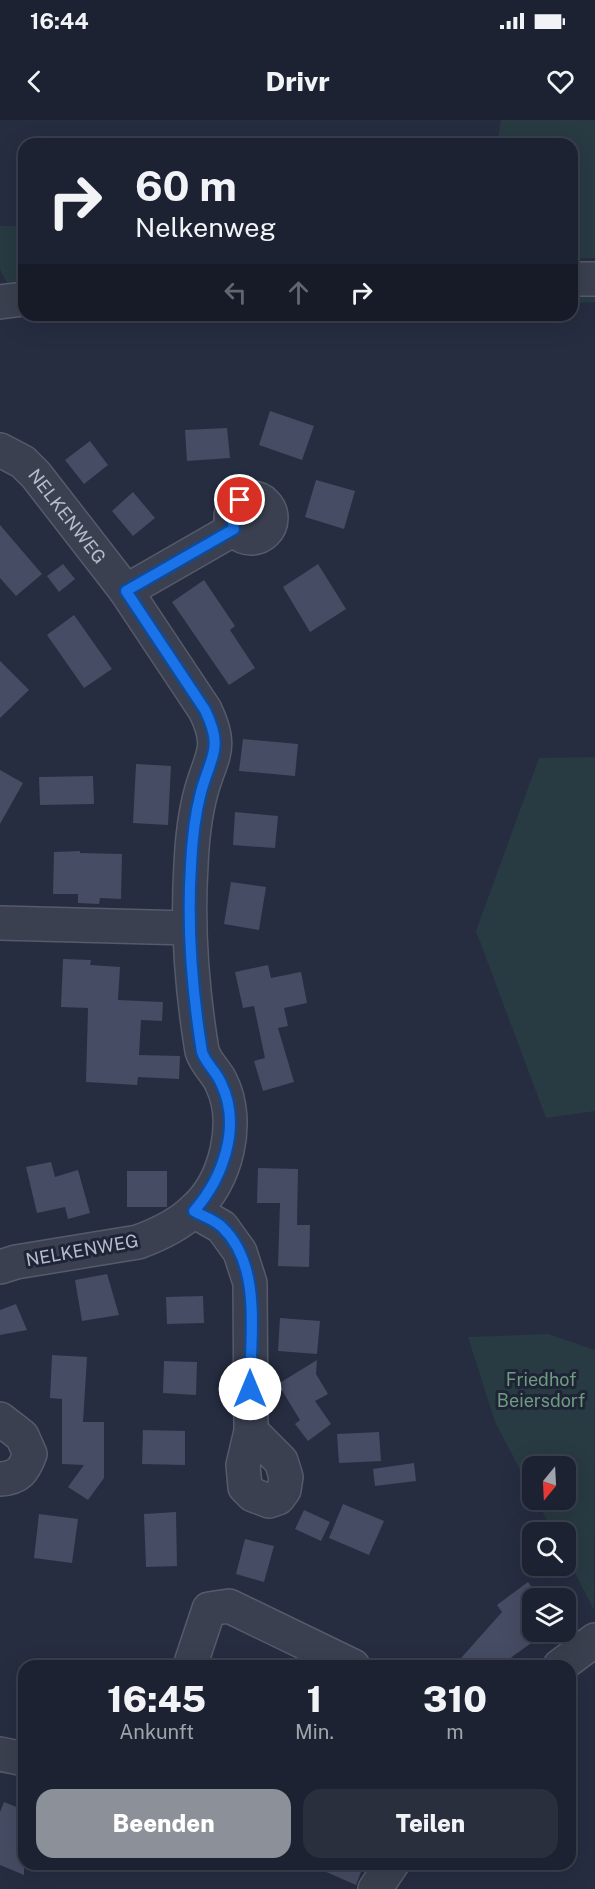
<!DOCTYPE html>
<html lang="de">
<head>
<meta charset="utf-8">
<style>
	:root { --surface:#1c2231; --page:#292f3d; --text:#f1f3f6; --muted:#a0a4ab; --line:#3a3f4d; --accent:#8c9099 }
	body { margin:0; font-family:"Public Sans",sans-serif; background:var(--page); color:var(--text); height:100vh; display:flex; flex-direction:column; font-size:22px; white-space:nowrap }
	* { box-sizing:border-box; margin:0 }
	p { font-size:20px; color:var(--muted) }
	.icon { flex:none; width:33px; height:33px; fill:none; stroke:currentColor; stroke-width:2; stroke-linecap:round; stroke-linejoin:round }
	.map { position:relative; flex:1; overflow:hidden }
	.sheet { position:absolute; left:18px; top:1540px; width:558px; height:210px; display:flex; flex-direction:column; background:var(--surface); border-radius:18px; box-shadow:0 6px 24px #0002,0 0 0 2px var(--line) }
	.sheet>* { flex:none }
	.top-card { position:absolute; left:18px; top:18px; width:560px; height:183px; border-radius:18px; box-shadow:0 6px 24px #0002,0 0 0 2px var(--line); background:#1c2231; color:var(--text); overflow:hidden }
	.needle { width:39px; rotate:198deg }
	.tools { position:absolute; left:522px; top:1336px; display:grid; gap:12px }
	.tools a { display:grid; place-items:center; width:54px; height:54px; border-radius:12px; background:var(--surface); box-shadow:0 6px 24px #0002,0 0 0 2px var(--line); font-size:30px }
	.pin { position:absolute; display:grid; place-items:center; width:51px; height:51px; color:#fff; margin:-26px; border:3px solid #fff; border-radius:50%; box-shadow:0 2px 6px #0007 }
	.me { position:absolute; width:66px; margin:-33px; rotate:0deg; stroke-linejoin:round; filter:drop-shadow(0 0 4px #0008) }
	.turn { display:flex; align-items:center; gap:21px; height:126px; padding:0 18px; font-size:27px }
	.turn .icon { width:78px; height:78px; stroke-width:2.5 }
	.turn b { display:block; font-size:42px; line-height:51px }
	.lanes { display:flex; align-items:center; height:57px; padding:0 18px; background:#0003; justify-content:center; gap:30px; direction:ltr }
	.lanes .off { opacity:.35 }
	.eta { display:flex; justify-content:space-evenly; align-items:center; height:102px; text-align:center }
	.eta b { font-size:36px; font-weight:800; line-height:42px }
	.primary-button { display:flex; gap:12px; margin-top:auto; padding:12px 18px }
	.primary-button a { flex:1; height:69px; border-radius:18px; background:var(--accent); color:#fff; font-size:24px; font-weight:800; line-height:69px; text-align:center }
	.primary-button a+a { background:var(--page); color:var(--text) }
	.status { display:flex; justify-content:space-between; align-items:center; height:42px; padding:0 30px; background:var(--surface); direction:ltr }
	.status svg { height:16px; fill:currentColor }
	header { display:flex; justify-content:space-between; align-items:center; height:78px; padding:0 18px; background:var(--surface); font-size:27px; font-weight:800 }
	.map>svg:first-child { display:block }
</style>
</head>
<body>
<div class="status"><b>16:44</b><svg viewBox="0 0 49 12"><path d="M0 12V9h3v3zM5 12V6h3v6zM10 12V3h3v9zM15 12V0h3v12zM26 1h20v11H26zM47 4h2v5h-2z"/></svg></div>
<header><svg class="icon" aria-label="back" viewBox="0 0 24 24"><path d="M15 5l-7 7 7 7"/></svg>Drivr<svg class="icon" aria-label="heart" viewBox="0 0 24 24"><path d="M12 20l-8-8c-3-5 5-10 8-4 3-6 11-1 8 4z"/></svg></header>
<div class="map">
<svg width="595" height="1769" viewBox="0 0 595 1769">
	<rect width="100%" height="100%" fill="#262d41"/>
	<!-- green -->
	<path fill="#283a42" d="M 501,0 L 595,0 L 595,138 L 572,139 L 572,24 L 497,24 Z
		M 0,106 L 24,106 L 24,169 L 12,171 L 0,150 Z
		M 595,168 L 595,182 L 572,183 L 572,169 Z
		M 595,637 L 595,991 L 546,998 L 476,811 L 539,638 Z
		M 548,1214 L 595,1230 L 594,1490 L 566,1436 L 566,1413 L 554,1413 L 536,1380 L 566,1380 L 566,1347 L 532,1347 L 532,1373 L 495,1302 L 468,1217 Z"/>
	<!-- building -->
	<path fill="#464c63" d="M 270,291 L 314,306 L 302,340 L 259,325 Z
		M 227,308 L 230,338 L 187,341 L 185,310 Z
		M 90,321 L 108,345 L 84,364 L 65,340 Z
		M 316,360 L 355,371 L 344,409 L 305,397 Z
		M 133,372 L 155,398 L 133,416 L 112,391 Z
		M 0,405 L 42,454 L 16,476 L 0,458 Z
		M 63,444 L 75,459 L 59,472 L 47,456 Z
		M 318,444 L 346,489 L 310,512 L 283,467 Z
		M 204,460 L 235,506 L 230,510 L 255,548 L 229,565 L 172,482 Z
		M 74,495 L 112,549 L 84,568 L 47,515 Z
		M 0,541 L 29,570 L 0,598 Z
		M 243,619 L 298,624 L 295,656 L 239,651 Z
		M 136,644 L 171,646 L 168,705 L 133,703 Z
		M 0,650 L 23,663 L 0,704 Z
		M 93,656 L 94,684 L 40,685 L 39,657 Z
		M 235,692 L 278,696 L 275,728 L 233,725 Z
		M 80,731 L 80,733 L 122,734 L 121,779 L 100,778 L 99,784 L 78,783 L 78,774 L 53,774 L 54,732 Z
		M 231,762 L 266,767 L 259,810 L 224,804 Z
		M 63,839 L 91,840 L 90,845 L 120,847 L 118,880 L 163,882 L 162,901 L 141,900 L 139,935 L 180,936 L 179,959 L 138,957 L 137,965 L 86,962 L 88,888 L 61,887 Z
		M 268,845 L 271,858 L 301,852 L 307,883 L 284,888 L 288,906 L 278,908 L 294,962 L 263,971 L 254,941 L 265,938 L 254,886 L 243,888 L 235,852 Z
		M 51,1042 L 55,1057 L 78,1050 L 90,1093 L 68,1099 L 65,1087 L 37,1093 L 26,1047 Z
		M 258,1048 L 298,1049 L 297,1105 L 310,1105 L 309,1147 L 278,1146 L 280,1083 L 257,1083 Z
		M 127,1051 L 167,1051 L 167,1087 L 127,1087 Z
		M 107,1154 L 119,1195 L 82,1201 L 75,1160 Z
		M 203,1176 L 204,1203 L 167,1204 L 166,1177 Z
		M 16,1184 L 27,1210 L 0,1215 L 0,1190 Z
		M 280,1198 L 320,1201 L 317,1234 L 278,1231 Z
		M 52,1235 L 87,1237 L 83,1302 L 104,1302 L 104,1358 L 88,1380 L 68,1367 L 84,1345 L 62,1344 L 62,1279 L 50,1278 Z
		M 317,1240 L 316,1254 L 328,1274 L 315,1281 L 331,1304 L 308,1321 L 295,1304 L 300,1300 L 278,1264 Z
		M 164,1241 L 197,1242 L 196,1275 L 163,1273 Z
		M 143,1310 L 185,1311 L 185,1345 L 142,1344 Z
		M 379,1312 L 381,1341 L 339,1343 L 337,1314 Z
		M 414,1343 L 416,1361 L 375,1366 L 373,1349 Z
		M 343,1384 L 384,1401 L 369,1435 L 329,1418 Z
		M 304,1390 L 330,1402 L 321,1421 L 295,1409 Z
		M 176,1392 L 177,1446 L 146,1447 L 144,1394 Z
		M 39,1394 L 78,1399 L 72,1443 L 34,1438 Z
		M 245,1419 L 274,1426 L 264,1462 L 236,1454 Z
		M 528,1462 L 541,1479 L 532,1479 L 532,1512 L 547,1512 L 513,1536 L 504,1546 L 454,1546 L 502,1492 L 497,1485 Z
		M 4,1682 L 24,1690 L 24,1755 L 0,1745 L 0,1692 Z
		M 308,1744 L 364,1744 L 356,1765 Z"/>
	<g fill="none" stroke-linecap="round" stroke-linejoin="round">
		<defs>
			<g id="minor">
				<path d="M 572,159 L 595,159"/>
				<path d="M 0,182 L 24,179"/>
				<path id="s1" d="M 0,330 L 23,342 L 36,355 L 126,471 L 205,590 C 224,629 211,635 201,672 C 195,694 192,722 191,745 C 187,807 192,870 202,931 C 206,944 216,951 221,962 C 241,1002 226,1062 194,1090 C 180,1104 157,1115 138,1122 L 16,1142 L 0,1147"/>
				<circle cx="251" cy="398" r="20"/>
				<path d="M 126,471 L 234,409"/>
				<path d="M 0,803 L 189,808"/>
				<path d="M 194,1091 L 222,1107 L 240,1132 L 250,1163 L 251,1311 L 243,1345 L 245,1367 L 253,1375 L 269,1381 L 278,1378 L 284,1370 L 286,1357 L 281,1341 L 251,1311"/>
				<path d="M 0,1299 L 22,1316 L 30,1334 C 24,1350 19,1358 0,1359"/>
				<path d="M 190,1546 L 209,1489 L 229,1486 L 353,1546"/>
				<path d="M 560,1546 L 595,1520"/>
				<path d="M 0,1634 L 24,1639"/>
				<path d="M 375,1769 L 392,1744"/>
			</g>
		</defs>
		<!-- minor casing -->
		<use href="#minor" stroke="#555b6b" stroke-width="36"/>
		<!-- minor -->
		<use href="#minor" stroke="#3b4050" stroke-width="33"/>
	</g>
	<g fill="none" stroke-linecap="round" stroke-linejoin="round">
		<defs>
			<path id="route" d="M 240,380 L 231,393 L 234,409 L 126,471 L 205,590 C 224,629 211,635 201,672 C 195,695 192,722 191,745 C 187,807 192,870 202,932 C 206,944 216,951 221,963 C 242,1006 223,1058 194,1091 C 202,1096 215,1100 222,1107 C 263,1146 250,1218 250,1269"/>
		</defs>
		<!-- route casing -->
		<use href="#route" stroke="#114b97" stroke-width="15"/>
		<!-- route -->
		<use href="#route" stroke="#1a73e8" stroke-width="10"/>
	</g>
	<g text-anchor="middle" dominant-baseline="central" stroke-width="6" stroke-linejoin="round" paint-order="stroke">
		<!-- street labels -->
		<g font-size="18" fill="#b7bbcb" stroke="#1f2536">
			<text stroke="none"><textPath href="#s1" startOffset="96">NELKENWEG</textPath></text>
			<text transform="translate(82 1130) rotate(-10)">NELKENWEG</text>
		</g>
		<!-- park labels -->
		<g font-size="18" fill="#6f9b81" stroke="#1f2536">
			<text x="541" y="1259">Friedhof<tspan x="541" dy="21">Beiersdorf</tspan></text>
		</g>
	</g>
</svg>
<div class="tools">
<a><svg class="needle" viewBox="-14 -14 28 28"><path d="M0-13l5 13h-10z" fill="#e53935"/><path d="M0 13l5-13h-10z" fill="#a0a4ab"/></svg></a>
<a><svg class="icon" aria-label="search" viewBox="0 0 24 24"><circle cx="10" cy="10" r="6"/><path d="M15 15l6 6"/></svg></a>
<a><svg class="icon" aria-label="layers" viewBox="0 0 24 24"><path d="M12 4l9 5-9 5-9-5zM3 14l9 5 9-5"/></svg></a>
</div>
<div class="pin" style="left:240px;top:380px;background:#d93025"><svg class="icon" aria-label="arrive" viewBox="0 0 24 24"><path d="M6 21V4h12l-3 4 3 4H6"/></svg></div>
<svg class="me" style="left:250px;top:1269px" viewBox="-20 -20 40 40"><circle r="19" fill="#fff"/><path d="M0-13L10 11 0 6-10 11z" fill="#1a73e8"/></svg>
<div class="top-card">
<div class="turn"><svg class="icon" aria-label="right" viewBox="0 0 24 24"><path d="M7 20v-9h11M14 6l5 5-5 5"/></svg><div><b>60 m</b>Nelkenweg</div></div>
<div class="lanes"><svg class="icon off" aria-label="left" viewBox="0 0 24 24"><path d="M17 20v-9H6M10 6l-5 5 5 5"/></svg><svg class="icon off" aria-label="ahead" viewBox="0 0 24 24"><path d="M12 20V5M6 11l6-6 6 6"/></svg><svg class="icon" aria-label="right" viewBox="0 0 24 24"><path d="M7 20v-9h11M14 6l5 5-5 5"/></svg></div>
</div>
<section class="sheet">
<div class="eta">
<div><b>16:45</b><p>Ankunft</p></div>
<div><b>1</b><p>Min.</p></div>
<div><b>310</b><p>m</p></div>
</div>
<div class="primary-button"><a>Beenden</a><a>Teilen</a></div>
</section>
</div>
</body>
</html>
